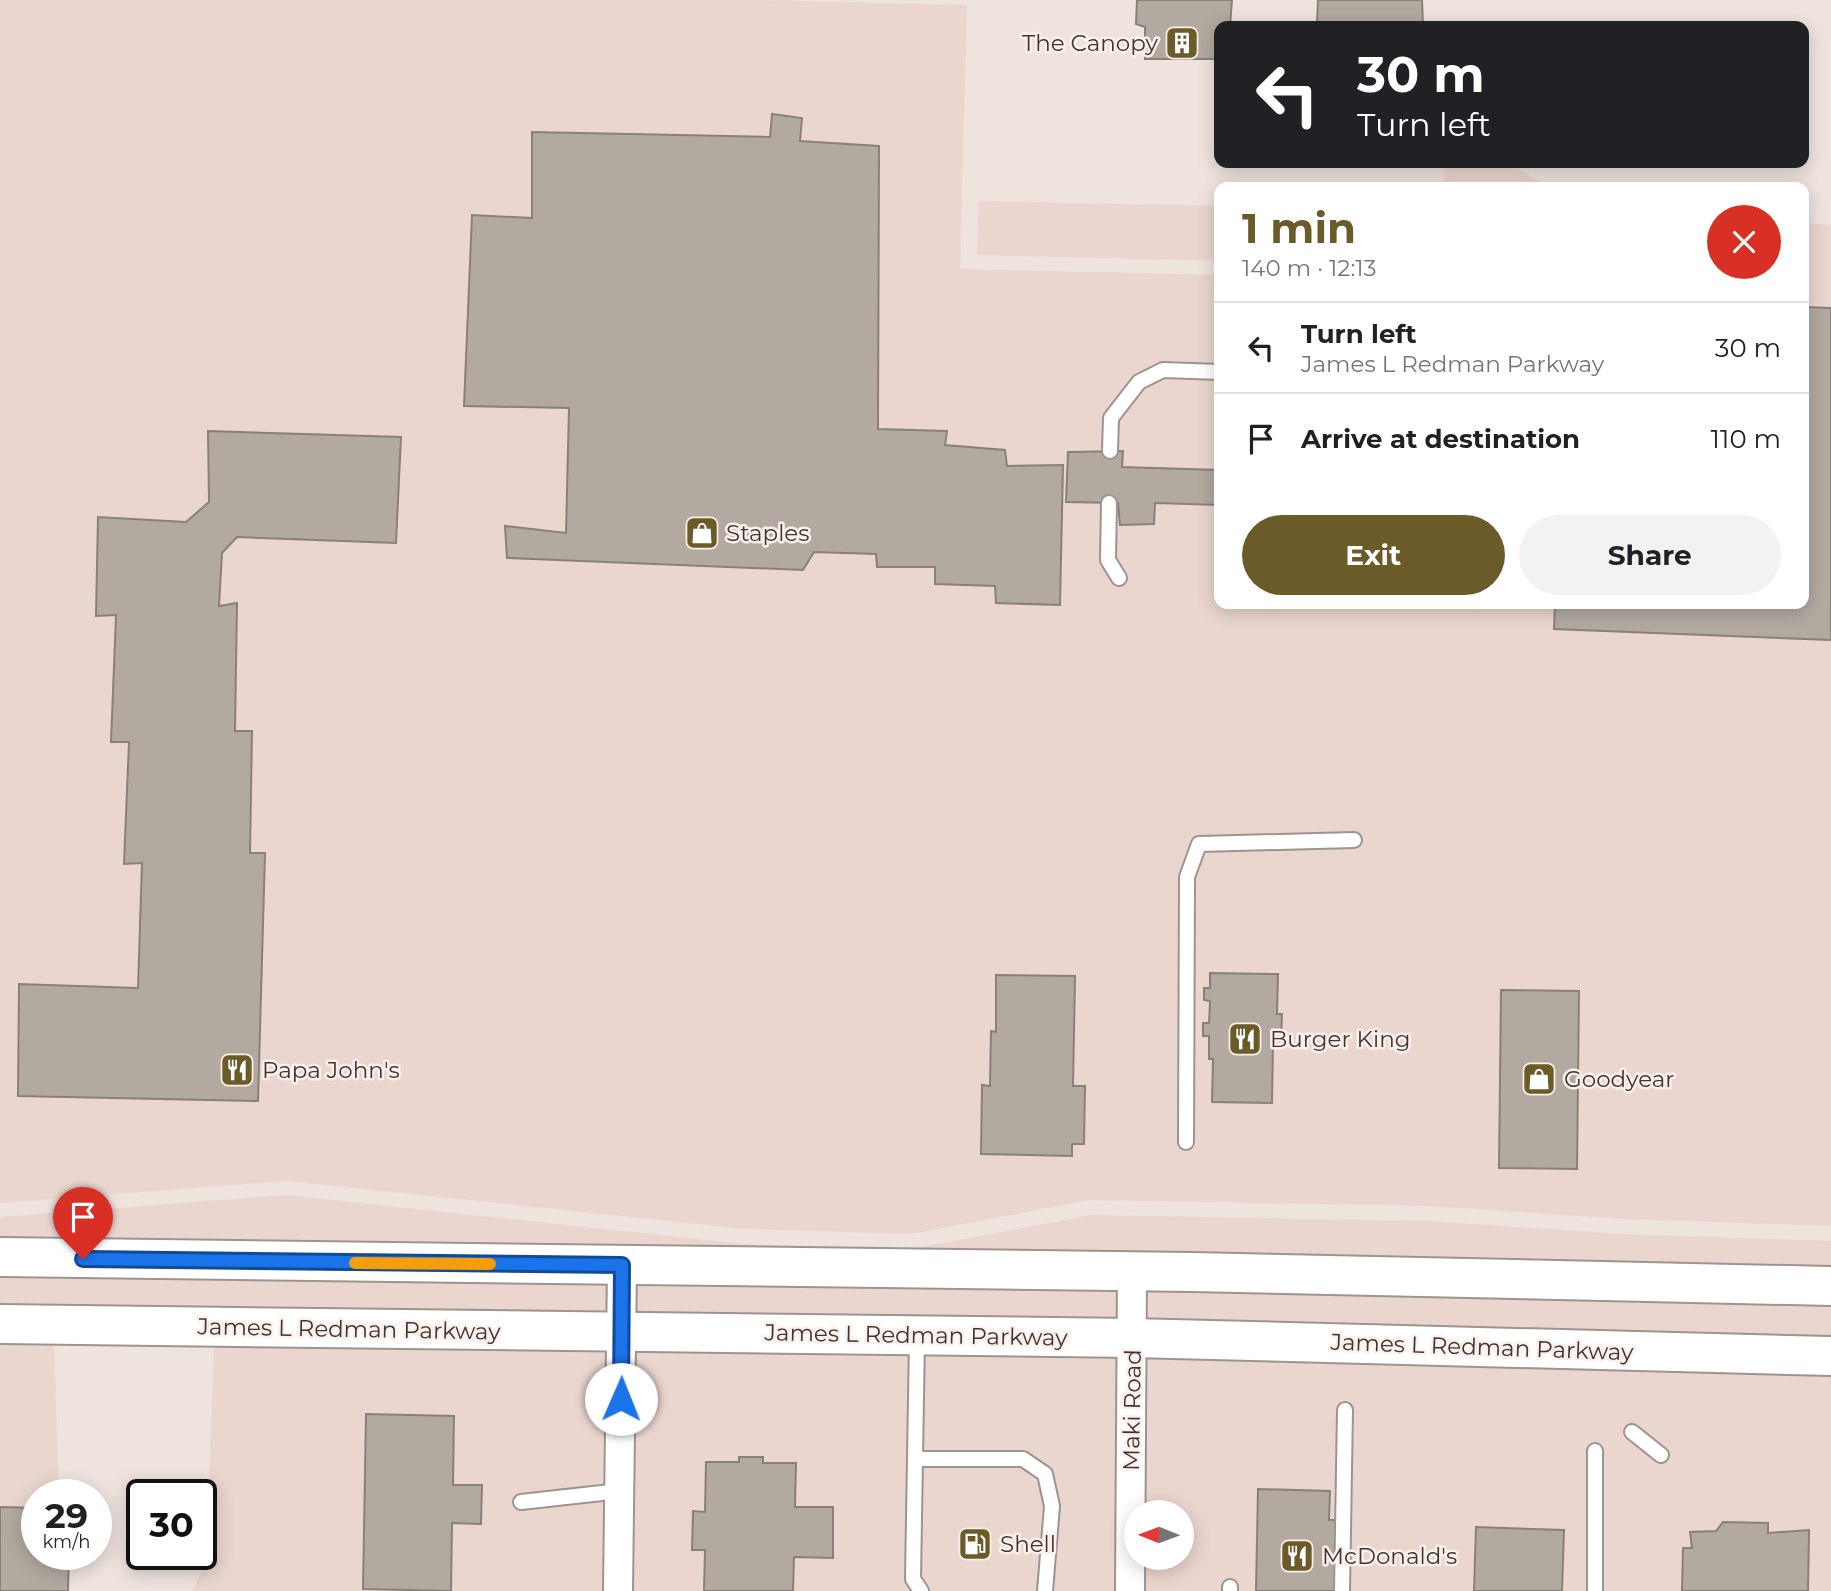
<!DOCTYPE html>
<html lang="en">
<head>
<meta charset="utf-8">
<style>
	:root { --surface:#fff; --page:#f2f2f2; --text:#202124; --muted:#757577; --line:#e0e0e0; --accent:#6a5b28 }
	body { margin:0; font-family:Montserrat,sans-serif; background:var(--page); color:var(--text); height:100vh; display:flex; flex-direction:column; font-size:26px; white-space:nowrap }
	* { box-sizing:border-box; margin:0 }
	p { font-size:23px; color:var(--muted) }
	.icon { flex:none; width:38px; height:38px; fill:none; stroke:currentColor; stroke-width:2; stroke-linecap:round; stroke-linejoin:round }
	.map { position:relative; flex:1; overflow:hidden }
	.side { position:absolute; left:1214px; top:182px; width:595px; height:427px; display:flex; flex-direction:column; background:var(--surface); border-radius:14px; box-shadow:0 4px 18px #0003 }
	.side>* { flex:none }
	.top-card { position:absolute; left:1214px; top:21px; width:595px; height:147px; border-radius:14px; box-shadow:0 4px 18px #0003; background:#202124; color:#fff; overflow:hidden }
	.needle { width:46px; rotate:271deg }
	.buttons { position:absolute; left:1124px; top:1500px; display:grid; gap:14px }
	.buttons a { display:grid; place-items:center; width:70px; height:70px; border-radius:50%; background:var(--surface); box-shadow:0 4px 18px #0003; font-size:35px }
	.speed { position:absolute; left:21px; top:1479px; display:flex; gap:14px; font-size:35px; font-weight:700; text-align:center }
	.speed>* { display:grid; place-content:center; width:91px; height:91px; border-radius:50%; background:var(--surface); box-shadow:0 4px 18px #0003; line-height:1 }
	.speed small { font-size:18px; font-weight:400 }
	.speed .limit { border:4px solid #111; border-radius:10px; background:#fff; color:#111 }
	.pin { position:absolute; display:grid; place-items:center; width:60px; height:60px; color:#fff; margin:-72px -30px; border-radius:50% 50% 50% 0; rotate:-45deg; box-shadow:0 0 7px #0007 }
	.pin .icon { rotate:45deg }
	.me { position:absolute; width:77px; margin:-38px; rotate:1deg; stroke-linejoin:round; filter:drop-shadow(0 0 5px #0008) }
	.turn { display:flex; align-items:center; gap:24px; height:147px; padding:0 28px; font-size:32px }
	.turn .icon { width:91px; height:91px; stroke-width:2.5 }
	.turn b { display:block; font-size:49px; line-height:60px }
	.round { display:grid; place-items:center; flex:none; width:74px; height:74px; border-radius:37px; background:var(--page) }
	.headline { display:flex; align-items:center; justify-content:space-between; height:119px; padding:0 28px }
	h1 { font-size:42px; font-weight:700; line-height:52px; color:var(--accent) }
	.action { display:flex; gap:14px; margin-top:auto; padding:14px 28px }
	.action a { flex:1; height:80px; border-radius:42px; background:var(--accent); color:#fff; font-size:28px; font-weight:700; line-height:80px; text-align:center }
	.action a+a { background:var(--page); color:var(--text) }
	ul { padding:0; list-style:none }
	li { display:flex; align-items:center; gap:21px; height:91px; padding:0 28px; border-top:2px solid var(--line) }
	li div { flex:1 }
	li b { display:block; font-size:26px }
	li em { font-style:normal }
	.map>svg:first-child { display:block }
</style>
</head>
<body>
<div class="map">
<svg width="1831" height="1591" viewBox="0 0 1831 1591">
	<rect width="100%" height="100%" fill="#efe3de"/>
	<!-- built -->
	<path fill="#ead6ce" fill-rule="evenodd" d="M 0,0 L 760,0 L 967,5 L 960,269 L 1220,275 L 1220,604 L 1804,604 L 1804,223 L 1831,225 L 1831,1226 L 1623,1219 L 1428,1206 L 1090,1200 L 911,1234 L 746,1229 L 286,1181 L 0,1203 Z
		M 1473,163 L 1510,163 L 1547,187 L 1443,187 L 1444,166 Z
		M 979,201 L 1220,206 L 1220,261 L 977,255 Z
		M 286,1195 L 744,1244 L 911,1249 L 1091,1215 L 1427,1221 L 1622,1234 L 1831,1241 L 1831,1269 L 0,1240 L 0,1217 Z
		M 0,1275 L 1198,1289 L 1831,1304 L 1831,1339 L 0,1307 Z
		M 0,1342 L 54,1342 L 59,1494 L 37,1494 L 37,1554 L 0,1591 Z
		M 214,1345 L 1132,1355 L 1831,1374 L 1831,1591 L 192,1591 L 206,1563 ZM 1136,1512 L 1181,1512 L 1181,1558 L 1136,1558 Z"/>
	<!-- building -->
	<path fill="#b2aaa1" stroke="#898179" stroke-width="2" d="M 1137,0 L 1232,0 L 1230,26 L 1220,26 L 1220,59 L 1145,59 L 1145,27 L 1136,24 Z
		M 1318,0 L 1422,0 L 1423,26 L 1327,26 L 1327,23 L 1317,22 Z
		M 772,114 L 802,118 L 800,141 L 879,146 L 878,429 L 947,431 L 945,445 L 1005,450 L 1007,466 L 1063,465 L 1060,605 L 996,603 L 995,586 L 935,584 L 935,567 L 877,567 L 876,554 L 814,552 L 803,570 L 507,558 L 505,526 L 566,533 L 569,408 L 464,406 L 472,215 L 532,218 L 532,132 L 770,137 Z
		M 1804,307 L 1831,308 L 1831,640 L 1554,629 L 1555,604 L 1804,604 Z
		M 208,431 L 401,437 L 396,543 L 237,537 L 222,553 L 219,606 L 237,603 L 235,731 L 252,731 L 250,853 L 265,853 L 258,1101 L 18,1096 L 19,984 L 138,988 L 142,863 L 124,864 L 129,742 L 111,742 L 116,615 L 96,616 L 98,517 L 186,522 L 209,502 Z
		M 1123,451 L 1122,467 L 1220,470 L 1220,505 L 1155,503 L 1154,524 L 1120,525 L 1118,503 L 1066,502 L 1068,452 Z
		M 1210,973 L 1278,974 L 1277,1014 L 1282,1014 L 1281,1041 L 1273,1041 L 1272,1103 L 1212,1102 L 1213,1059 L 1209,1059 L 1209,1036 L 1203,1036 L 1203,1023 L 1209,1023 L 1210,1001 L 1204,1000 L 1204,988 L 1210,988 Z
		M 996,975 L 1075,976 L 1073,1086 L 1085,1086 L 1084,1144 L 1072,1144 L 1072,1156 L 981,1154 L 982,1085 L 990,1086 L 991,1031 L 996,1032 Z
		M 1501,990 L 1579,991 L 1577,1169 L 1499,1168 Z
		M 366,1414 L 454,1416 L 453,1485 L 482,1485 L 481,1524 L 452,1523 L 451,1591 L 363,1589 Z
		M 739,1457 L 763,1457 L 763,1463 L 796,1463 L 795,1507 L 833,1507 L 833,1558 L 794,1557 L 793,1591 L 704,1591 L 705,1550 L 692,1550 L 693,1511 L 705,1512 L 706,1462 L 739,1462 Z
		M 1258,1489 L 1330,1491 L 1329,1520 L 1339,1520 L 1338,1591 L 1256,1591 Z
		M 0,1507 L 37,1508 L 37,1554 L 69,1554 L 68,1591 L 0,1591 Z
		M 1723,1522 L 1768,1523 L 1768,1533 L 1809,1530 L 1808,1591 L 1682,1591 L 1683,1548 L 1692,1548 L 1690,1532 L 1716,1531 Z
		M 1476,1527 L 1564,1530 L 1562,1591 L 1474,1591 Z"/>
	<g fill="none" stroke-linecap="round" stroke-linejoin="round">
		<defs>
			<path id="lane" d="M 1110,451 L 1111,418 L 1139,382 L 1163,370 L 1220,372
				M 1109,503 L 1108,560 L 1119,578
				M 1186,1142 L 1187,877 L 1199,844 L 1354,840
				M 917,1338 L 915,1459 L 1023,1459 L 1045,1474 L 1052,1506 L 1045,1591
				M 1632,1432 L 1661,1455
				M 915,1459 L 913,1579 L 921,1591
				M 521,1502 L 620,1491
				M 1230,1587 L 1230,1591
				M 1342,1591 L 1345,1410
				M 1595,1591 L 1595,1451"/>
			<path id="street" d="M 618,1591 L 622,1265
				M 1130,1591 L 1132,1271"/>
			<path id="secondary" d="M 0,1257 L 1192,1272 L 1831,1286
				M 0,1324 L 1132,1338 L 1831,1356"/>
		</defs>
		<!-- lane casing -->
		<use href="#lane" stroke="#9e938e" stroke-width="18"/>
		<!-- street casing -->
		<use href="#street" stroke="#9e938e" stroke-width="32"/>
		<!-- secondary casing -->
		<use href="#secondary" stroke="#9e938e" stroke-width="42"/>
		<!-- lane -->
		<use href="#lane" stroke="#fff" stroke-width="14"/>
		<!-- street -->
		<use href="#street" stroke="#fff" stroke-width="28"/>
		<!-- secondary -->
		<use href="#secondary" stroke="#fff" stroke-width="38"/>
	</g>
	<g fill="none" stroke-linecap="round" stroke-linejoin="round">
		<defs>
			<path id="route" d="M 83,1259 L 622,1265 L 621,1399"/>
		</defs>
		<!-- route casing -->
		<use href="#route" stroke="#114b97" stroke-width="18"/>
		<!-- route -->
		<use href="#route" stroke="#1a73e8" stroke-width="12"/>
		<!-- slow -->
		<path stroke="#f59e0b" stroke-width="12" d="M 355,1263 L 490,1264"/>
	</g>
	<!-- icons -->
	<defs>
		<symbol id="building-square" viewBox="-11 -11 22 22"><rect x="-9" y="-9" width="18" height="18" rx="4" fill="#6a5b28" stroke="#fdf0eb"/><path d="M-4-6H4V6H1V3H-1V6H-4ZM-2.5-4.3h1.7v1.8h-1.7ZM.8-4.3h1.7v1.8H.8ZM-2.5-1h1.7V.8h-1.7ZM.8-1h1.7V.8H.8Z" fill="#fff"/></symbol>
		<symbol id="shop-square" viewBox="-11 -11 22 22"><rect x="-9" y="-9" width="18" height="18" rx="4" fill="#6a5b28" stroke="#fdf0eb"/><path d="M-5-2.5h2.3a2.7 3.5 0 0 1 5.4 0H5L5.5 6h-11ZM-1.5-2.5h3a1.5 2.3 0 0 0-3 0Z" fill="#fff"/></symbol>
		<symbol id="restaurant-square" viewBox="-11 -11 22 22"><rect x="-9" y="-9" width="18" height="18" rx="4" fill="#6a5b28" stroke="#fdf0eb"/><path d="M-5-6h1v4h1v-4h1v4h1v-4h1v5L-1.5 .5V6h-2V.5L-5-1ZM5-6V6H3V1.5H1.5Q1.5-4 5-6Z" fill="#fff"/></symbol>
		<symbol id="fuel-square" viewBox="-11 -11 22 22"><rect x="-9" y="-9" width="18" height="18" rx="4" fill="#6a5b28" stroke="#fdf0eb"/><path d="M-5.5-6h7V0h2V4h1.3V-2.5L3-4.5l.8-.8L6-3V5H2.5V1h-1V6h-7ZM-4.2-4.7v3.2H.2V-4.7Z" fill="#fff"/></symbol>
	</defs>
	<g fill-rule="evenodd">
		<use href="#building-square" x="1163" y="24" width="38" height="38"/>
		<use href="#shop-square" x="683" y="514" width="38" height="38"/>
		<use href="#restaurant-square" x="1226" y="1020" width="38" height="38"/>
		<use href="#restaurant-square" x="218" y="1051" width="38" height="38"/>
		<use href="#shop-square" x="1520" y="1060" width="38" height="38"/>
		<use href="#fuel-square" x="956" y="1525" width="38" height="38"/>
		<use href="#restaurant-square" x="1278" y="1537" width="38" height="38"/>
	</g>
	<g text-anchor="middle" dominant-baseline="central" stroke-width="5" stroke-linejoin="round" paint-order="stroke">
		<!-- poi labels -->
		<g font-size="23" fill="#3c3735" stroke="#fdf0eb" text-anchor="start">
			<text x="1158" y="43" text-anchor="end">The Canopy</text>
			<text x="726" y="533">Staples</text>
			<text x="1270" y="1039">Burger King</text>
			<text x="262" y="1070">Papa John's</text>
			<text x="1564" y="1079">Goodyear</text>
			<text x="1000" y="1544">Shell</text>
			<text x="1322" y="1556">McDonald's</text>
		</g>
		<!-- street labels -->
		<g font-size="23" fill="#3c3735" stroke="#fdf0eb">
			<text transform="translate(349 1329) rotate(1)">James L Redman Parkway</text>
			<text transform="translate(916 1335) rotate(1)">James L Redman Parkway</text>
			<text transform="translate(1482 1347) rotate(2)">James L Redman Parkway</text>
			<text transform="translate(1132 1410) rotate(-89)">Maki Road</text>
		</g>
	</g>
</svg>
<div class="buttons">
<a><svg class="needle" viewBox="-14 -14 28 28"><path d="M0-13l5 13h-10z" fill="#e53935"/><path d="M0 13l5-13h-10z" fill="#757577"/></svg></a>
</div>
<div class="speed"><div>29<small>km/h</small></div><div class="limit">30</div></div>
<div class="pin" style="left:83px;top:1259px;background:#d93025"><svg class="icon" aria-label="arrive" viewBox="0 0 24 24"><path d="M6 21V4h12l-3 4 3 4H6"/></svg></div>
<svg class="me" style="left:621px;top:1399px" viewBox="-20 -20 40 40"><circle r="19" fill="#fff"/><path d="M0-13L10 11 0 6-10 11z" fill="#1a73e8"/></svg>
<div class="top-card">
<div class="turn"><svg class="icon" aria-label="left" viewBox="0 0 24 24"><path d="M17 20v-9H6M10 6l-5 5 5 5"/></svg><div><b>30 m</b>Turn left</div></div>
</div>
<section class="side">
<div class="headline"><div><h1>1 min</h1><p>140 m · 12:13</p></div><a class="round" style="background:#d93025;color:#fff"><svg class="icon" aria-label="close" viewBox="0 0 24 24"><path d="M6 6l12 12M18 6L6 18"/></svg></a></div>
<ul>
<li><svg class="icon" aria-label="left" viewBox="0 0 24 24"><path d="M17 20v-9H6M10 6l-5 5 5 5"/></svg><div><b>Turn left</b><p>James L Redman Parkway</p></div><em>30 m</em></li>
<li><svg class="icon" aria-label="arrive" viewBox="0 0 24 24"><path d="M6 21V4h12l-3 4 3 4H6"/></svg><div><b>Arrive at destination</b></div><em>110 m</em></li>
</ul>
<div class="action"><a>Exit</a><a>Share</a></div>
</section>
</div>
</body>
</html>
